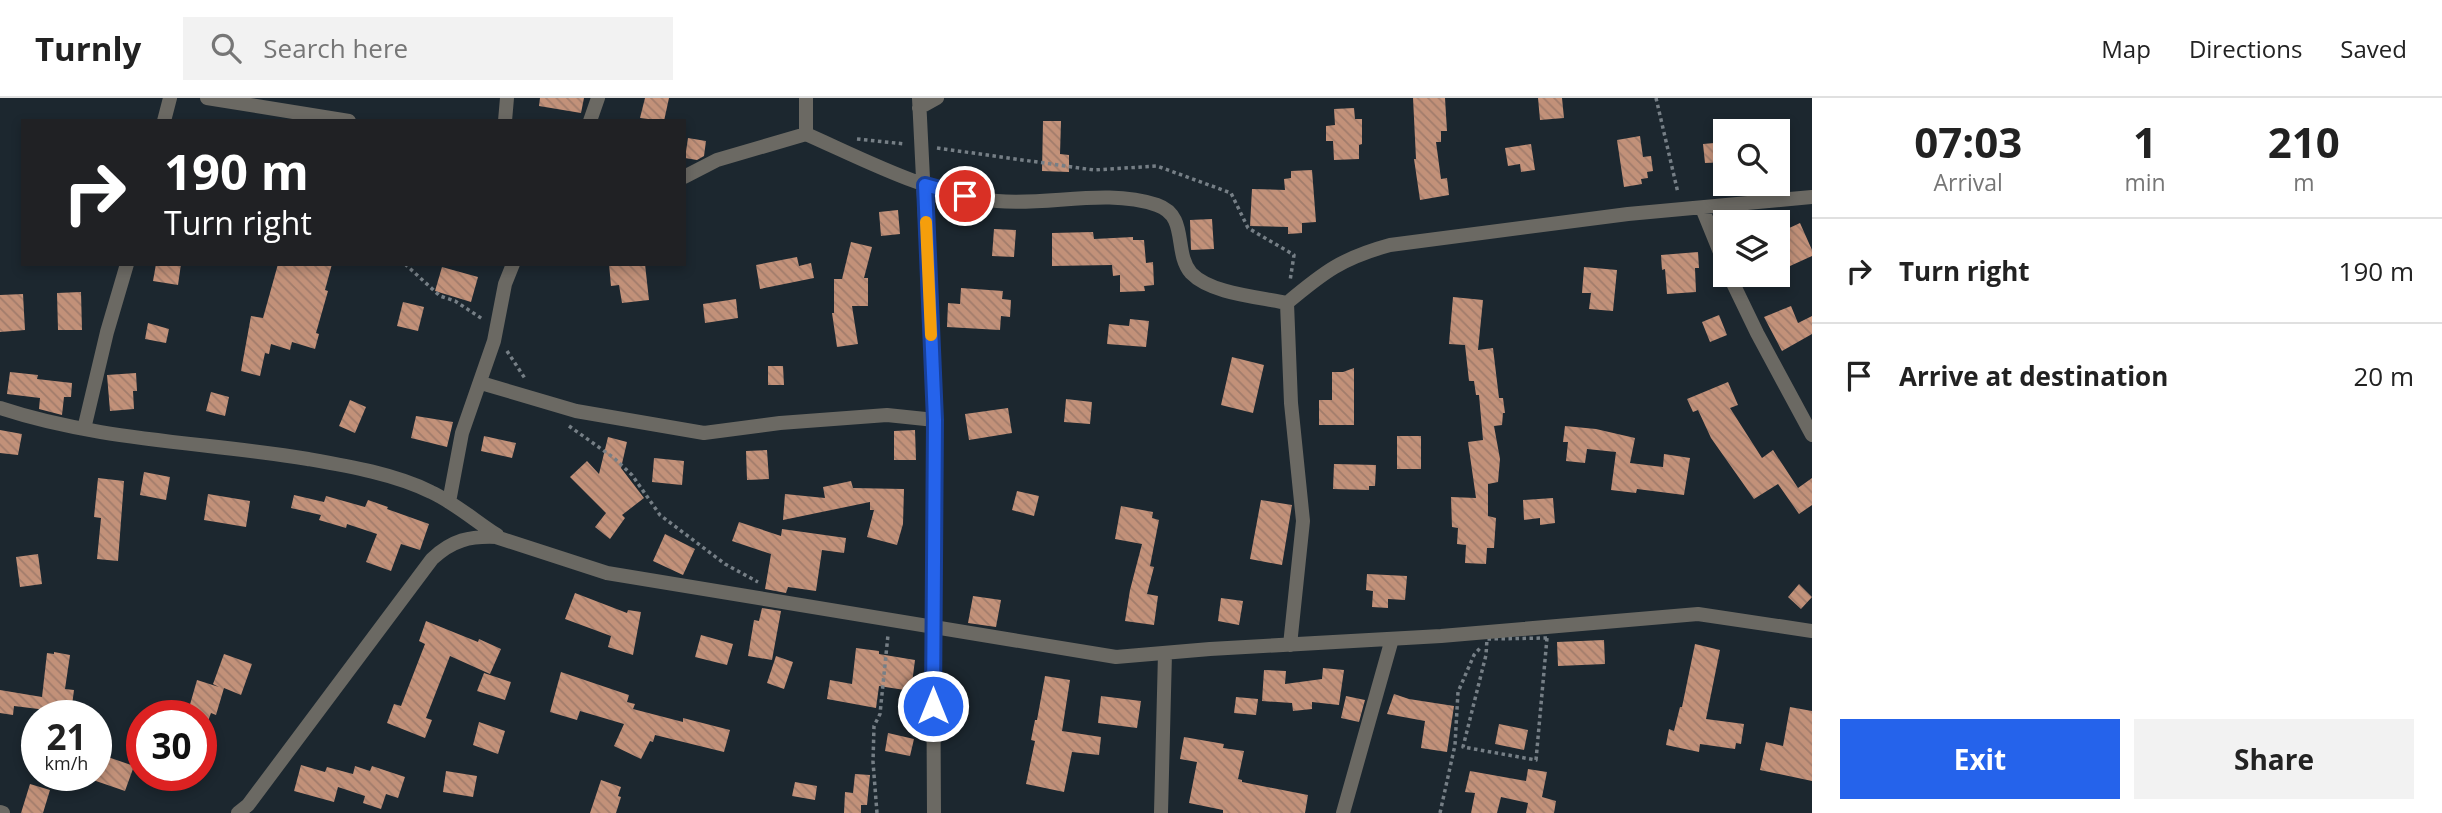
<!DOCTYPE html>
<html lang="en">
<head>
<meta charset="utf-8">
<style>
	:root { --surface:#fff; --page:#f2f2f2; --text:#222; --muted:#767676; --line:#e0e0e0; --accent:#2563eb }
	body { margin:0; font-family:"Open Sans",sans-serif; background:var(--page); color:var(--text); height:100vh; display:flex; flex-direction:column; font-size:26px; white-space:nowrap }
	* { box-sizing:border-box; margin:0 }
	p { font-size:23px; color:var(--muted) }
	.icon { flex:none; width:38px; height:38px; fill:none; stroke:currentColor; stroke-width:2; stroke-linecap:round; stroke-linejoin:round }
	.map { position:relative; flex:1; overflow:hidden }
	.side { display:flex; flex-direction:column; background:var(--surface); width:630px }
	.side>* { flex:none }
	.banner { position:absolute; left:21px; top:21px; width:665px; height:147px; border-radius:0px; box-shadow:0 4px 10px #0003; background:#202124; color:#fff; overflow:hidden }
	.fabs { position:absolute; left:1713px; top:21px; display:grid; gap:14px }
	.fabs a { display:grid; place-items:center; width:77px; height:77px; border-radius:0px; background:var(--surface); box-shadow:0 4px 10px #0003; font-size:35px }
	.speed { position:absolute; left:21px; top:602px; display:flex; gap:14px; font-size:35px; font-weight:700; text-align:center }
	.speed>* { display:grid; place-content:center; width:91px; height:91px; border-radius:50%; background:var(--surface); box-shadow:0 4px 10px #0003; line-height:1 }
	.speed small { font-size:18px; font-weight:400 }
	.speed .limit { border:10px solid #d22; background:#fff; color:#111 }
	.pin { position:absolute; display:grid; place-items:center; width:60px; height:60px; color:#fff; margin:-30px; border:4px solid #fff; border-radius:50%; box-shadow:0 2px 7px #0007 }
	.me { position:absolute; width:77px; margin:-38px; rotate:0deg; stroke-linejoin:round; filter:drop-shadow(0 0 5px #0008) }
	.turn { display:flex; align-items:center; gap:24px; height:147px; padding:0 28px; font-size:32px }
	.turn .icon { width:91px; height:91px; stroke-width:2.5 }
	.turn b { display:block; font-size:49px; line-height:60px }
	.eta { display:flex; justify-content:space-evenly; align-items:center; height:119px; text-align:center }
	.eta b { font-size:42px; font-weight:700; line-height:49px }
	.button { display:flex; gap:14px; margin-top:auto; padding:14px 28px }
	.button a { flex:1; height:80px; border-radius:0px; background:var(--accent); color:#fff; font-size:28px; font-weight:700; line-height:80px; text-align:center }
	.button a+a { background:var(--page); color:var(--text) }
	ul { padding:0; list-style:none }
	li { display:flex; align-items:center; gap:21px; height:105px; padding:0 28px; border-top:2px solid var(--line) }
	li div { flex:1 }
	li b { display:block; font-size:26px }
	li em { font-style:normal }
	header { display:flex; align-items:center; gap:42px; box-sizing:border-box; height:98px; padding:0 35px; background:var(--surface); border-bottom:2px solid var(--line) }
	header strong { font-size:33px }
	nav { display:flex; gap:38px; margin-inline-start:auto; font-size:24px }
	.search { width:490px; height:63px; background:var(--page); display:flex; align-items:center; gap:18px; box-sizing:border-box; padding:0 24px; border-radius:0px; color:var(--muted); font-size:26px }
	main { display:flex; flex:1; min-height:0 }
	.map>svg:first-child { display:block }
</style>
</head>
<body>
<header>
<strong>Turnly</strong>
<div class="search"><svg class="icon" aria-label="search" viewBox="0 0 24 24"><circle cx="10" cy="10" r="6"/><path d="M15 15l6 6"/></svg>Search here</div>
<nav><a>Map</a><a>Directions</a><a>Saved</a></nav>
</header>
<main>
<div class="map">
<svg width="1812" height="715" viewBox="0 0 1812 715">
	<defs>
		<pattern id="building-back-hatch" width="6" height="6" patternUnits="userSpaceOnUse" patternTransform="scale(1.75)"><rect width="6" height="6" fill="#c29179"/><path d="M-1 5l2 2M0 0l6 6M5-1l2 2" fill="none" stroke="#a17c6b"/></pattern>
	</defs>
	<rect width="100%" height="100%" fill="#1c272f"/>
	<!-- building -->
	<path fill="url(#building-back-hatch)" d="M 540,0 L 584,0 L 581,15 L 539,8 Z
		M 645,0 L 669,0 L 664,23 L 640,20 Z
		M 1413,0 L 1445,0 L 1447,33 L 1441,33 L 1441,44 L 1436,44 L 1441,81 L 1447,80 L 1449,97 L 1420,102 L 1414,61 L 1416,61 Z
		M 1538,0 L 1562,0 L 1564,20 L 1540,22 Z
		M 1354,10 L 1355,21 L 1362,21 L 1362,46 L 1359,47 L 1359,61 L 1334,62 L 1333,43 L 1326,43 L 1326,28 L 1335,27 L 1334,11 Z
		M 1043,23 L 1061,23 L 1060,56 L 1069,57 L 1069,74 L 1042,73 Z
		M 1640,38 L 1643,59 L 1651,58 L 1653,73 L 1647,74 L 1648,80 L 1641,81 L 1642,86 L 1624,89 L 1617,42 Z
		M 688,40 L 706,43 L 704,58 L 697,62 L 685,60 Z
		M 1726,44 L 1726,64 L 1705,65 L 1703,46 Z
		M 1531,46 L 1535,72 L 1521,74 L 1520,66 L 1508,68 L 1505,50 Z
		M 1312,72 L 1316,124 L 1302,125 L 1302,135 L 1288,136 L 1288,129 L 1250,128 L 1252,91 L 1285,92 L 1284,81 L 1291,80 L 1291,73 Z
		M 898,112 L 900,136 L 881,138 L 879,114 Z
		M 1212,121 L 1214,151 L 1191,152 L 1190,122 Z
		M 1800,125 L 1812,152 L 1812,158 L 1790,168 L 1780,146 L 1789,142 L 1785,132 Z
		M 994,131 L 1016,132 L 1014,159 L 992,158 Z
		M 1093,134 L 1094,141 L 1133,139 L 1133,142 L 1144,142 L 1146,165 L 1153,164 L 1154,187 L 1144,188 L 1145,193 L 1120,194 L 1120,177 L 1113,178 L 1112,167 L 1052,168 L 1052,135 Z
		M 851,144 L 872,149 L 864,180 L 868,180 L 868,208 L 852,208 L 858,246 L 837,249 L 832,215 L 834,215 L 834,181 L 842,181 Z
		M 1698,154 L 1699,170 L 1695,170 L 1696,194 L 1667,196 L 1665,171 L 1662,172 L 1661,157 Z
		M 797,159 L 799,168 L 811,165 L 814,180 L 760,191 L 756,167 Z
		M 156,166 L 181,166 L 178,187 L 153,183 Z
		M 278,166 L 332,166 L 325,192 L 328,193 L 316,235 L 319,236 L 315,251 L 292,244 L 290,252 L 271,246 L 269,256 L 265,255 L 260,278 L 241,273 L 251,218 L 263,220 Z
		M 609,166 L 645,166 L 649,202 L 622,205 L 619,187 L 611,188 Z
		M 442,169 L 478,179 L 471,204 L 435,193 Z
		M 1584,169 L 1617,172 L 1613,213 L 1589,211 L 1591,195 L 1582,195 Z
		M 961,190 L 1003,193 L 1002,201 L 1011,202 L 1010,219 L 1001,218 L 1000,232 L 947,229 L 948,205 L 960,206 Z
		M 81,194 L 82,232 L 58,232 L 57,195 Z
		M 23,196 L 25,232 L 0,234 L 0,197 Z
		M 1453,199 L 1483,202 L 1478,252 L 1493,250 L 1499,300 L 1503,300 L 1505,315 L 1503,315 L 1502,327 L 1494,328 L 1500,361 L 1498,384 L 1488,386 L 1488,418 L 1496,420 L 1494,450 L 1487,450 L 1486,466 L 1465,465 L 1466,447 L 1457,446 L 1458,430 L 1452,429 L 1451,399 L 1476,400 L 1468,344 L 1483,342 L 1479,297 L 1476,297 L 1474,283 L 1469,283 L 1465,247 L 1449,246 Z
		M 736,201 L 738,220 L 705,225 L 703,206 Z
		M 403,204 L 424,209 L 418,233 L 397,228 Z
		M 1791,208 L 1798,225 L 1812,218 L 1812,236 L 1782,253 L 1764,219 Z
		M 1719,217 L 1727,237 L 1710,244 L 1702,224 Z
		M 1130,221 L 1149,223 L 1146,249 L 1107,246 L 1109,226 L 1129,228 Z
		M 148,225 L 169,231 L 166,245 L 145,241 Z
		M 1232,259 L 1264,267 L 1253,315 L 1221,307 Z
		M 768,268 L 783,268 L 784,287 L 768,287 Z
		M 1354,270 L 1354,327 L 1319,327 L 1319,302 L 1332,302 L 1332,274 L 1343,274 Z
		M 10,274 L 38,277 L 37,281 L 72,285 L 71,299 L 64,299 L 62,317 L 39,311 L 40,300 L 7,296 Z
		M 136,275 L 137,293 L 133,293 L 134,311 L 110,313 L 107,277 Z
		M 1728,284 L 1738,307 L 1730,310 L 1762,360 L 1773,352 L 1798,390 L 1812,380 L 1812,407 L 1799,416 L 1778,386 L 1754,401 L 1711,340 L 1698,312 L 1693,314 L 1687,301 Z
		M 211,294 L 229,299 L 225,318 L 206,313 Z
		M 1066,301 L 1092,304 L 1090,326 L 1064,324 Z
		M 350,302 L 366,309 L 355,335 L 339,328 Z
		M 1008,310 L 1012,335 L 969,342 L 965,316 Z
		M 416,318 L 453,324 L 447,349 L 411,340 Z
		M 1565,328 L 1596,331 L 1635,340 L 1630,365 L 1663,369 L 1664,356 L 1690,360 L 1684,397 L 1637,391 L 1636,395 L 1611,392 L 1616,354 L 1587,351 L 1585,365 L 1566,363 L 1568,344 L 1563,344 Z
		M 0,332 L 22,336 L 18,357 L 0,355 Z
		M 915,332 L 916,362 L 894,362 L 894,333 Z
		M 484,338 L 516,345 L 512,360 L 481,353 Z
		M 1397,338 L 1421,338 L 1421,371 L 1397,371 Z
		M 608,339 L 627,344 L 621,370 L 644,400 L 622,417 L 625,420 L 610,441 L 595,429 L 606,415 L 570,379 L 587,363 L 599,376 Z
		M 767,352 L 769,381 L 747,382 L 746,353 Z
		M 654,360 L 684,363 L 682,387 L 652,384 Z
		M 1334,366 L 1376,367 L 1375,388 L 1369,388 L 1369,392 L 1333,391 Z
		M 144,374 L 170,379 L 166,402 L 140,397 Z
		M 98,380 L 124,383 L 118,463 L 97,461 L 101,420 L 94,419 Z
		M 851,383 L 853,390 L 904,391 L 903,426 L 897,447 L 867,439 L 874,412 L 870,412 L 870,404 L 783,422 L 785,396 L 825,400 L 823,389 Z
		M 1017,393 L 1039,398 L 1034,418 L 1012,412 Z
		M 208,396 L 250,403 L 246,429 L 204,422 Z
		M 294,397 L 324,404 L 326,398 L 365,409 L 368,402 L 388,409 L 387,411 L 429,426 L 420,452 L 401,446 L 391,473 L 366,464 L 377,436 L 347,426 L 346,430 L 319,422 L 321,417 L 291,410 Z
		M 1553,400 L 1555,425 L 1540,427 L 1540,420 L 1524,422 L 1523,402 Z
		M 1261,402 L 1292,407 L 1282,467 L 1250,461 Z
		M 1121,408 L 1153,414 L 1152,420 L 1159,422 L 1150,468 L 1154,469 L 1147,496 L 1158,498 L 1154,527 L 1125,523 L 1130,492 L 1142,446 L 1115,441 Z
		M 739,424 L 781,438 L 782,431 L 846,440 L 844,455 L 822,452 L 816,493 L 788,489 L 786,495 L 765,491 L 771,456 L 732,443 Z
		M 665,436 L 695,451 L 683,477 L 653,463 Z
		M 38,456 L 42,486 L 20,489 L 16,459 Z
		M 1367,476 L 1407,478 L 1405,502 L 1388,501 L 1388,510 L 1372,509 L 1373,493 L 1366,492 Z
		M 1799,486 L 1812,499 L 1801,511 L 1788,499 Z
		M 575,495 L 627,515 L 628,512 L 641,514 L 633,557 L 608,549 L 611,538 L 565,521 Z
		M 973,498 L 1001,502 L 996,529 L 968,525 Z
		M 1221,500 L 1243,503 L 1239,527 L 1218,523 Z
		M 762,510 L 781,513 L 772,562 L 748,558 L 754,522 L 759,523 Z
		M 426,523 L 478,544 L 479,541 L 501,551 L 490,576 L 450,558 L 426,620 L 432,622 L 425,640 L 387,625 L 394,606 L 401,608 L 425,546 L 419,543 Z
		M 701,537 L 733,546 L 727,567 L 695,559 Z
		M 1604,542 L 1605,566 L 1558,568 L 1557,544 Z
		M 1695,546 L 1720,552 L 1706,621 L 1744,626 L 1741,646 L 1736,645 L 1735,651 L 1700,646 L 1699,654 L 1666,647 L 1669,631 L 1674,633 L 1680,609 L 1682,609 Z
		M 856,550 L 879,553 L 879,556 L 915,562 L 911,593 L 879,588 L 876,610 L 827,601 L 830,582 L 852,586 Z
		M 54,554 L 70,557 L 65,591 L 74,592 L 71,615 L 14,608 L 13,617 L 0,615 L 0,592 L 42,599 L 47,555 L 54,556 Z
		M 224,556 L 252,566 L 241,597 L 224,590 L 216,617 L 211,615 L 208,623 L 201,621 L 201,618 L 187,617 L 197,582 L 219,589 L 213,586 Z
		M 776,558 L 793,564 L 784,591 L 767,585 Z
		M 1323,570 L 1344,572 L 1339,607 L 1312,604 L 1312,611 L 1293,613 L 1292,605 L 1262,603 L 1264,572 L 1286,573 L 1285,586 L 1322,581 Z
		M 561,574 L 629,597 L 627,604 L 635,606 L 633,611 L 683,624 L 683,620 L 730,632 L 724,654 L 655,637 L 653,644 L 650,643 L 641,661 L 614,648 L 624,626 L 580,613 L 577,622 L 550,614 Z
		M 484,575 L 511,584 L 505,602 L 477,593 Z
		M 1045,578 L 1070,582 L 1062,633 L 1101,639 L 1099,657 L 1072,654 L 1064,694 L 1026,686 L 1035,643 L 1031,642 L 1035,622 L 1037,622 Z
		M 1394,596 L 1409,601 L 1454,608 L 1447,654 L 1421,650 L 1425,623 L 1387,616 Z
		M 1101,598 L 1141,603 L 1137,630 L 1098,625 Z
		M 1346,598 L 1365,602 L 1359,624 L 1341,620 Z
		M 1236,599 L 1258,601 L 1256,617 L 1234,615 Z
		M 1790,609 L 1812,613 L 1812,683 L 1760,672 L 1766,644 L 1783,648 Z
		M 479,624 L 505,633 L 498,656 L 473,647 Z
		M 1499,626 L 1528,632 L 1524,652 L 1495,646 Z
		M 888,635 L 914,641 L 910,658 L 885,653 Z
		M 1184,639 L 1224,646 L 1223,650 L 1244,653 L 1238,681 L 1242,682 L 1242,684 L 1308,697 L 1305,715 L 1223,715 L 1223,712 L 1189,705 L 1197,664 L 1180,661 Z
		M 102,657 L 134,668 L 125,693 L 93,682 Z
		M 301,667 L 325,674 L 327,669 L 353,676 L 355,668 L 370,673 L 372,668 L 405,679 L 398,700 L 386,696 L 381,711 L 363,705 L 365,698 L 338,689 L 334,704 L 294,693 Z
		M 1528,671 L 1547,674 L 1542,699 L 1556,703 L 1554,715 L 1526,715 L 1528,705 L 1501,699 L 1497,715 L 1471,715 L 1475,695 L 1465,694 L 1470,673 L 1526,683 Z
		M 446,673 L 477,678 L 473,699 L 443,694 Z
		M 855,676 L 870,677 L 867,707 L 861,707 L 861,715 L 844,715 L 845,694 L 853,695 Z
		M 601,682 L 621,689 L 618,698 L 621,699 L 616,715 L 590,715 Z
		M 795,684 L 817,688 L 815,702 L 792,698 Z
		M 30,686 L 50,692 L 43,715 L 21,715 Z"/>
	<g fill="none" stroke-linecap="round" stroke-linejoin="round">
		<!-- path -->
		<path stroke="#767f86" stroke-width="3.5" stroke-dasharray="3.5 3.5" stroke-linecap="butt" d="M 1656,0 L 1678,95
			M 857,41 L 905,46
			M 937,50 L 1094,72 L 1157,68 L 1231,95 L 1248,130 L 1294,157 L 1290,183
			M 405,166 L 440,198 L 455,203 L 484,222
			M 507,253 L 526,282
			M 569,328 L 614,360 L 632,377 L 660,417 L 725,466 L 758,484
			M 1547,540 L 1536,662 L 1463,649 L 1486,557 L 1487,541 Z
			M 877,715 L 873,664 L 874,628 L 880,616 L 888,537
			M 1440,715 L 1455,647 L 1458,594 L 1474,557 L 1481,549"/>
		<!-- minor -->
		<path stroke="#6b6963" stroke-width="14" d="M 207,0 L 349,23
			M 806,0 L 806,36 C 867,63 930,97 997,103 C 1049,108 1106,90 1157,107 C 1189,118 1173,154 1191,175 C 1211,196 1260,199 1287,205 C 1324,174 1342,160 1390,147 L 1628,116 L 1812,99
			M 919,10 L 937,0
			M 164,23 L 170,0
			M 505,23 L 507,0
			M 590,23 L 598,0
			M 684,79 L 717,62 L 806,36
			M 1702,110 L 1726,169
			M 1729,177 L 1757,235 L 1812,337
			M 1287,205 L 1291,305 L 1303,423 L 1290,547
			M 481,285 L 576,313 L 704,335 L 780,325 L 887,317 L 935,322 L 919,0
			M 0,310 C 99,343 206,344 308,361 C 348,368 395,376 431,394 C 455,405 475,423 497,437
			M 84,331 L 107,234 L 127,166
			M 449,404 L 462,335 L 494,243 L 505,186 L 513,166
			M 0,714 L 3,715
			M 238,715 L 248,707 L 432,461 C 452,442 470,438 496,439 L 607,475 L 1116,559 L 1210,551 L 1441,538 L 1698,516 L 1812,533
			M 934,715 L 933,529 L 935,322
			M 1161,715 L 1165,555
			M 1343,715 L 1392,541"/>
	</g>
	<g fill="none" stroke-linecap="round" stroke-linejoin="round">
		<defs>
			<path id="route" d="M 933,608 L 935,322 L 925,87 L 965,98"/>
		</defs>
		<!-- route casing -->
		<use href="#route" stroke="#184099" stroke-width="18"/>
		<!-- route -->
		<use href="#route" stroke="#2563eb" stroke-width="12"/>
		<!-- slow -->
		<path stroke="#f59e0b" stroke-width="12" d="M 926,124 L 931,237"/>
	</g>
</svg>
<div class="fabs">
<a><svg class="icon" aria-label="search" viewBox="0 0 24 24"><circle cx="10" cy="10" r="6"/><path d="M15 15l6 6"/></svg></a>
<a><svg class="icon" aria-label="layers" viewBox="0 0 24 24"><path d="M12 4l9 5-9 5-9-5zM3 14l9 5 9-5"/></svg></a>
</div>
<div class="speed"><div>21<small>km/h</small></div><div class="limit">30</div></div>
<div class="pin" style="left:965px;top:98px;background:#d93025"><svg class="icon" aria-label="arrive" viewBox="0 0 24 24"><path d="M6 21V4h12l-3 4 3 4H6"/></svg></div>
<svg class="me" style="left:933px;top:608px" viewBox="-20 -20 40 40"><circle r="17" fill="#2563eb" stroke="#fff" stroke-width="3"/><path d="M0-11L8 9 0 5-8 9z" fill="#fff"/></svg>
<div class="banner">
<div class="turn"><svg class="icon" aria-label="right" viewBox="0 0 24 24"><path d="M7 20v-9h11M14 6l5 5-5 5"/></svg><div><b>190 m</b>Turn right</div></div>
</div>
</div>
<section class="side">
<div class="eta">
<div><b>07:03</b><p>Arrival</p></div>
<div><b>1</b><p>min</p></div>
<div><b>210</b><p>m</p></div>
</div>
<ul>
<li><svg class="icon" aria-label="right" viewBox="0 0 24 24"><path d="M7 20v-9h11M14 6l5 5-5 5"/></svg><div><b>Turn right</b></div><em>190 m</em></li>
<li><svg class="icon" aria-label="arrive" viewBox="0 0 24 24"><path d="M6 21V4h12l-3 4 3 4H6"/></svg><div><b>Arrive at destination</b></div><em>20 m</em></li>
</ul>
<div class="button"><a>Exit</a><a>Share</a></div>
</section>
</main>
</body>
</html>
